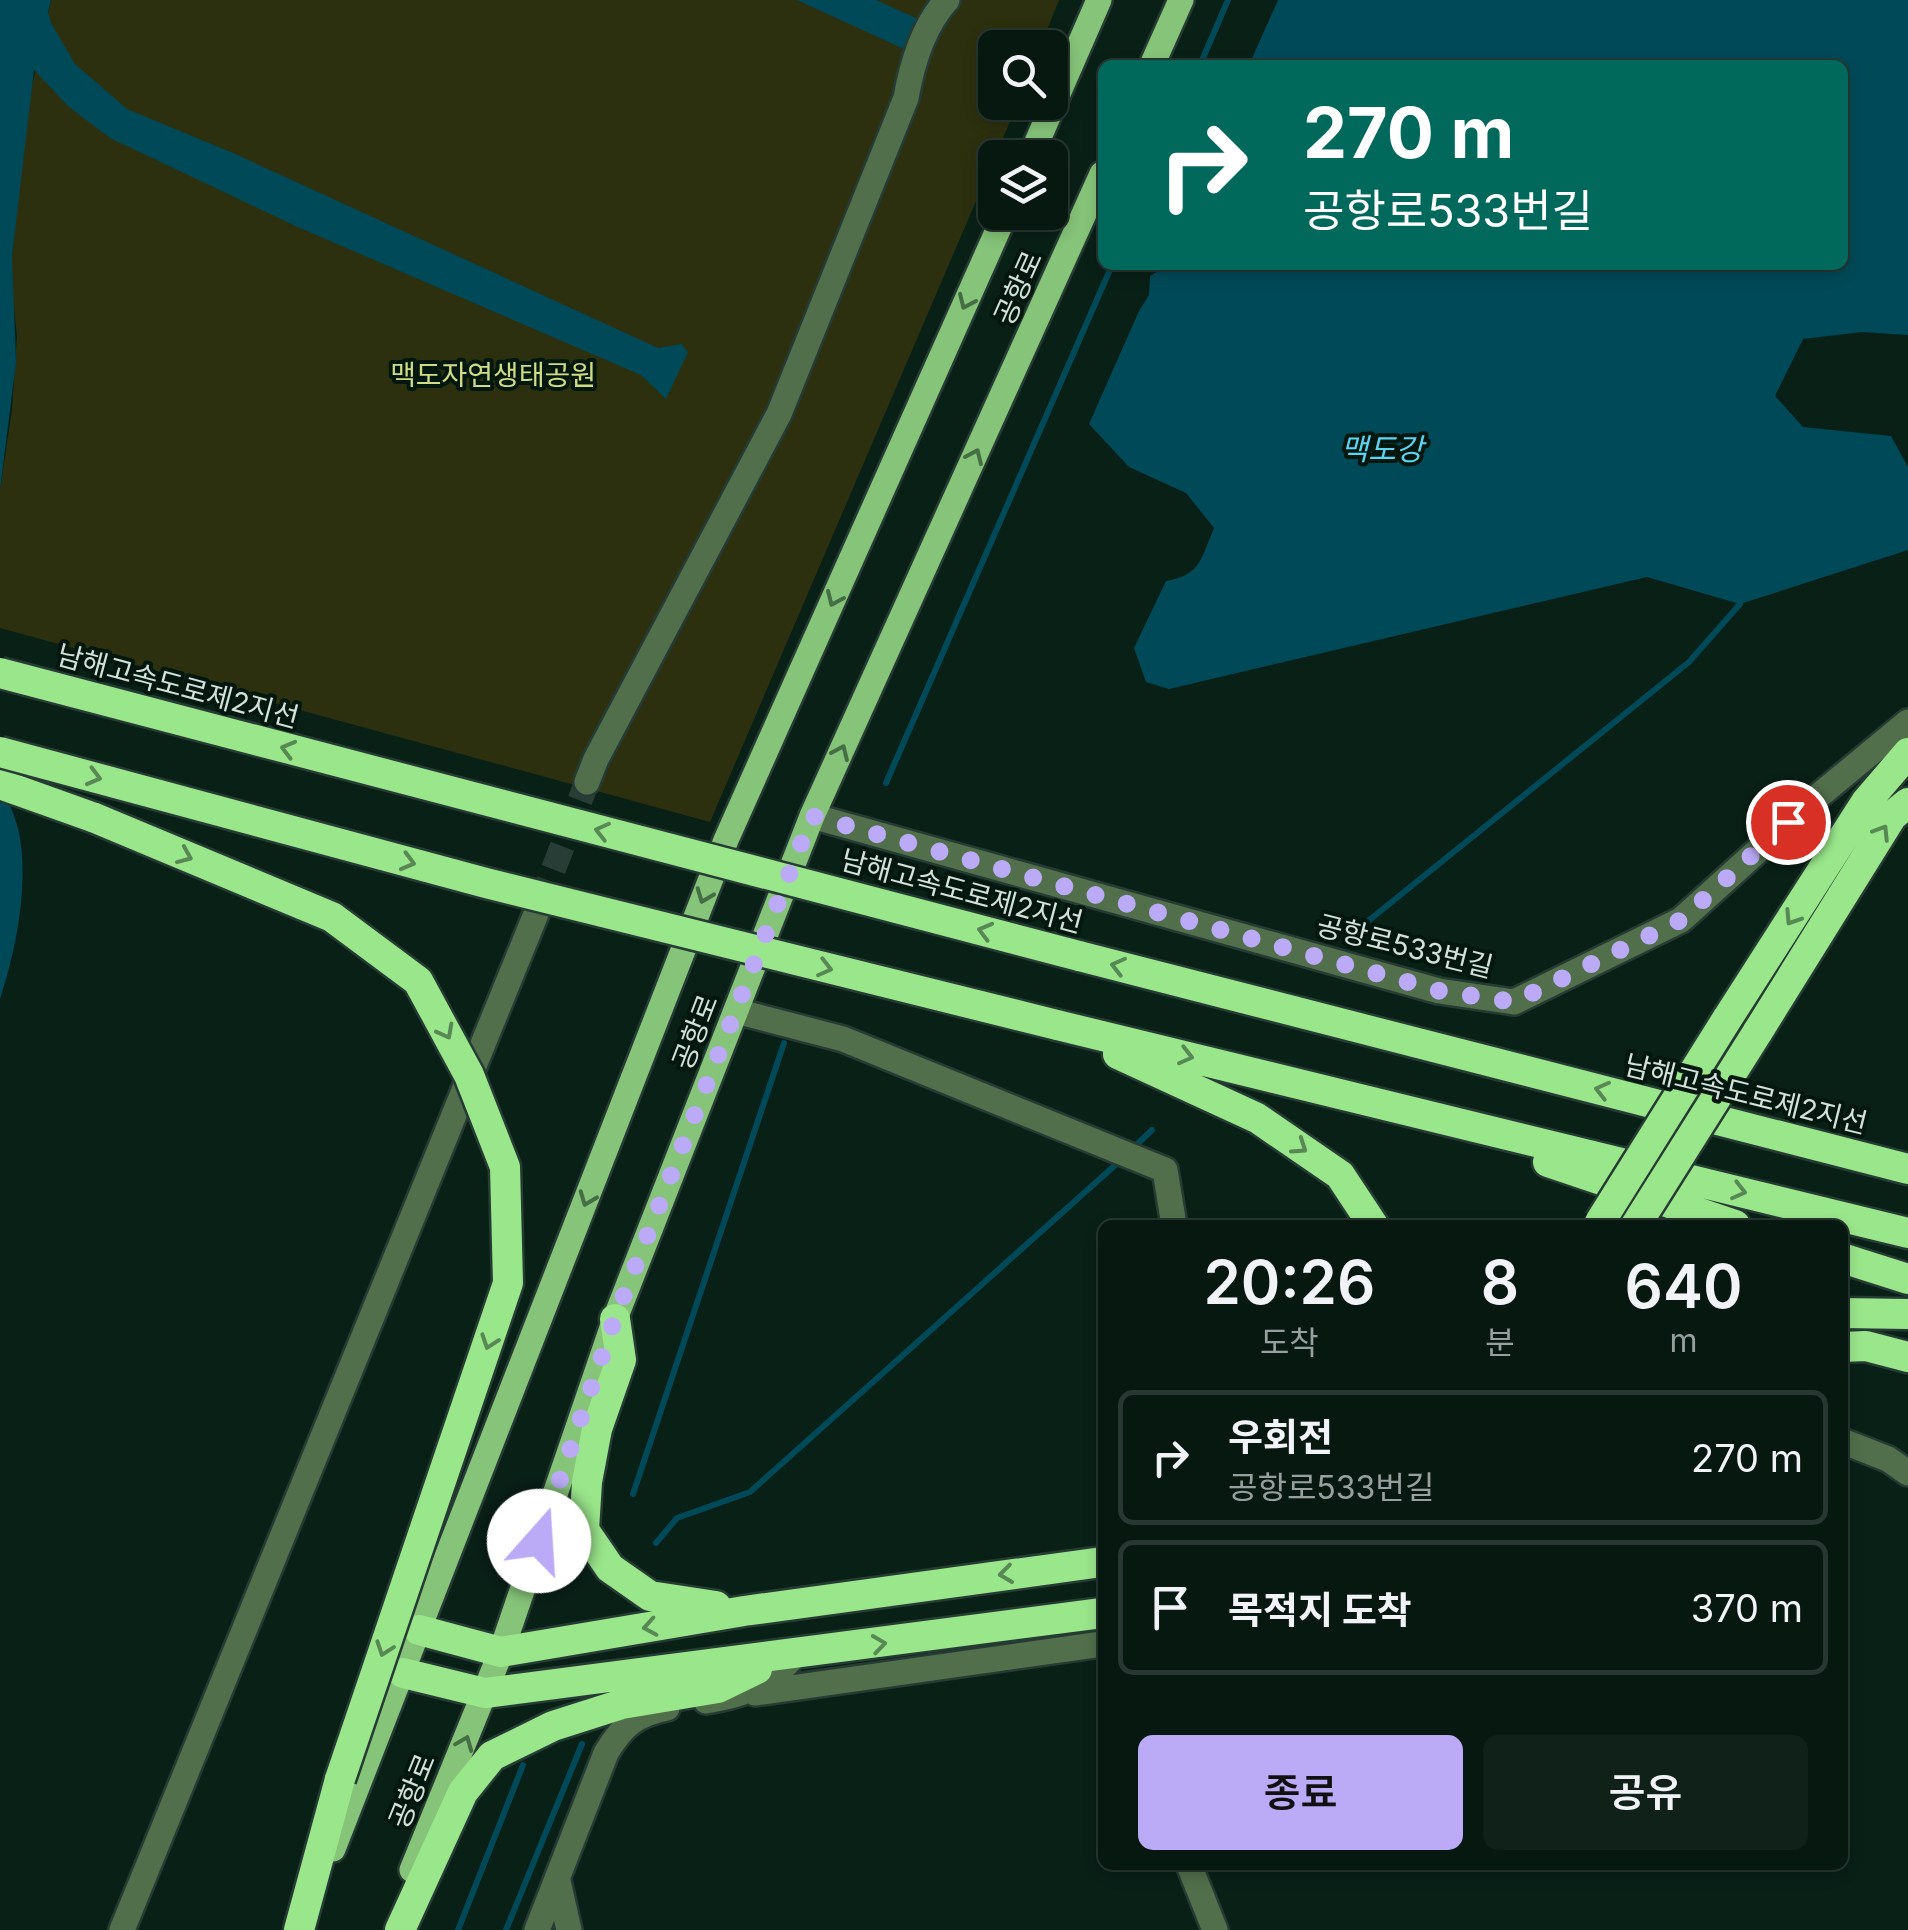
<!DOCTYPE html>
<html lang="ko">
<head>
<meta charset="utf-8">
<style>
	:root { --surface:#071811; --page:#10211a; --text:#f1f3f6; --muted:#98a09f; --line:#283731; --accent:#bbaaf6 }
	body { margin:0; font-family:Inter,"Noto Sans KR",sans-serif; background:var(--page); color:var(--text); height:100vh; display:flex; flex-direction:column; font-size:38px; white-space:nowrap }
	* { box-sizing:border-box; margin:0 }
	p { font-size:32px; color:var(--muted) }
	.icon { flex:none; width:55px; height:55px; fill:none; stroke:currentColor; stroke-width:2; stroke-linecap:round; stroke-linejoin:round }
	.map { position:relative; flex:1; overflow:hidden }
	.sheet { position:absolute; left:1098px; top:1220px; width:750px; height:650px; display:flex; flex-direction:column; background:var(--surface); border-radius:15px; box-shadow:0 5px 15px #0003,0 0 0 2px var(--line) }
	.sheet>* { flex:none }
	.hud { position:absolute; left:1098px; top:60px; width:750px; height:210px; border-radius:15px; box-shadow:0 5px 15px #0003,0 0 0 2px var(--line); background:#00695c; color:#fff; overflow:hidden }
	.controls { position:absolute; left:978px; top:30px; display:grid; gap:20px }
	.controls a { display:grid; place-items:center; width:90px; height:90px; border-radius:15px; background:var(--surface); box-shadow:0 5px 15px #0003,0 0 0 2px var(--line); font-size:50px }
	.pin { position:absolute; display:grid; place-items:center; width:85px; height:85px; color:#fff; margin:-42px; border:5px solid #fff; border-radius:50%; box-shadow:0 2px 10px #0007 }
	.me { position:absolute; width:110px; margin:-55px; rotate:19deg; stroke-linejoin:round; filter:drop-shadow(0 0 8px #0008) }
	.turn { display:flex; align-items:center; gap:35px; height:210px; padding:0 40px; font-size:45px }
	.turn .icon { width:130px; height:130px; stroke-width:2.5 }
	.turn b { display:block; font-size:70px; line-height:85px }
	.eta { display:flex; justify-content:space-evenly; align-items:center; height:170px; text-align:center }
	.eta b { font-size:60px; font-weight:600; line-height:70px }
	.cta { display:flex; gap:20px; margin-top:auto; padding:20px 40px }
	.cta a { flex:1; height:115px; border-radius:15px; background:var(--accent); color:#111; font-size:40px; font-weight:600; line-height:115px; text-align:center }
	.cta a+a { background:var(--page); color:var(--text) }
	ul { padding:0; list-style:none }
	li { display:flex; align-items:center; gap:30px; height:135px; margin:0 20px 15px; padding:0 20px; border:5px solid var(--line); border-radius:15px }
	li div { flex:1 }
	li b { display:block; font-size:38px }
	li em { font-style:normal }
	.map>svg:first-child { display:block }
</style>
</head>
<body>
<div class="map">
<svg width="1908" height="1930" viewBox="0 0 1908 1930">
	<rect width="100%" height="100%" fill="#092017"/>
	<!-- green -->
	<path fill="#2d300f" d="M 51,0 L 1059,0 L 1040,47 L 995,48 L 995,102 L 1018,103 L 710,822 L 0,628 L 0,490 L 12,410 L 17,336 L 11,280 L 12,256 L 28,104 Z"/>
	<!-- water -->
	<path fill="#004958" d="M 0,0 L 51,0 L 48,12 L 51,23 L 75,64 L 127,109 L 233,153 L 658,348 L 681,344 L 688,352 L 666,399 L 641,375 L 300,228 L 110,138 L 68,106 L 34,70 L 12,256 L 16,362 L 0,490 Z
		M 797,0 L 876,0 L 918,19 L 904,49 Z
		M 1278,0 L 1908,0 L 1908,335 L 1862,332 L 1803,339 L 1775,396 L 1803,427 L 1891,436 L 1908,467 L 1908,550 L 1740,604 L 1647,577 L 1169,689 L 1146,682 L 1134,648 L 1166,581 C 1201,575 1201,558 1214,528 L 1186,493 L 1129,467 L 1089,424 L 1139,311 L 1149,295 L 1150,276 L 1169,265 L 1842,265 L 1842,65 L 1249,65 Z
		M 0,779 C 6,798 17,818 20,838 C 28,889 16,950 0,999 Z"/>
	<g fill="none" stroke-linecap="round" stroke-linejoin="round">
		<!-- stream -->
		<path stroke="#004958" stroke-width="6" d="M 1200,65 L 1228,0
			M 886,783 L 1112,265
			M 1347,938 L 1689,662 L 1740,604
			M 1131,1150 L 1152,1130
			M 633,1494 L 784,1043
			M 656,1543 L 677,1518 L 750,1492 L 1122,1159
			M 458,1930 L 523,1765
			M 506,1930 L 582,1744"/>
		<!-- minor-tunnel -->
		<path stroke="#283d35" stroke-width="25" stroke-dasharray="25 12" stroke-linecap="butt" d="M 540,904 L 587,782"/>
		<defs>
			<path id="minor" d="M 587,782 L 596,759 L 779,414 L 906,98 C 912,64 923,26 947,0
				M 812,816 L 1439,991 L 1514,1002 L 1681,920 L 1816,798 L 1908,722
				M 736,1011 L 843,1039 L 1165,1170 L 1174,1225
				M 1842,1441 L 1888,1459 L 1908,1473
				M 755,1693 L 1102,1644
				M 706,1701 C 747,1694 767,1686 795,1655
				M 1189,1865 L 1215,1930
				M 558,1881 L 569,1930
				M 122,1930 L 540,904
				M 537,1930 L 606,1753 C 622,1726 636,1714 667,1708"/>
			<path id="major" d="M 1152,65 L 1181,0
				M 1030,158 L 1099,0
				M 333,1849 L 726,840 L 1006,212
				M 412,1870 L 501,1652 L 615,1319 L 812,816 L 1102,174"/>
			<path id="highway" d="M 0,784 L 95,818
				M 1079,956 L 1908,1169
				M 1727,1019 L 1866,802 L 1908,753
				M 1057,1025 L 1908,1233
				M 1757,1033 L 1892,816 L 1908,803
				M 1118,1054 L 1257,1118 L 1340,1175 L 1373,1225
				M 1548,1162 L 1735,1225
				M 1842,1258 L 1908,1279
				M 1842,1313 L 1908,1314
				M 615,1319 L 621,1360 L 597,1429 L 587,1482 L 584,1530 L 610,1568 L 650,1596 L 716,1606
				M 1842,1347 L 1866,1346 L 1908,1357
				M 419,1630 L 501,1652 L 744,1611 L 1102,1562
				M 403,1673 L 485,1693 L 1102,1613
				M 299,1930 L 340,1779
				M 400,1930 L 463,1792 L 492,1756 L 553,1726 L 622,1704 L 718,1688 L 757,1669"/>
		</defs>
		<!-- minor casing -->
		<use href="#minor" stroke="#263b33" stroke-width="30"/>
		<!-- major casing -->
		<use href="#major" stroke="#263b33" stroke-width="30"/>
		<!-- highway casing -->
		<use href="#highway" stroke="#263b33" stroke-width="35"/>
		<!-- minor -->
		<use href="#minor" stroke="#516f4b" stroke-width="25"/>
		<!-- major -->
		<use href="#major" stroke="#86c479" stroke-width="25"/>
		<!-- highway -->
		<use href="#highway" stroke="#9ae68b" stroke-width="30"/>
		<defs>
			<path id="highway-bridge" d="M 0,673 L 1079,956
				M 0,752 L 486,883 L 1057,1025
				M 95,818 L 332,917 L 418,981 L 469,1075 L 505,1167 L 508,1283 L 340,1779
				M 1600,1222 L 1727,1019
				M 1636,1225 L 1757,1033"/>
		</defs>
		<!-- highway-bridge casing -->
		<use href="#highway-bridge" stroke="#263b33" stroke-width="35" stroke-linecap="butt"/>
		<!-- highway-bridge -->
		<use href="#highway-bridge" stroke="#9ae68b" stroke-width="30"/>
	</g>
	<!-- one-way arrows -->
	<defs><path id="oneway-chevron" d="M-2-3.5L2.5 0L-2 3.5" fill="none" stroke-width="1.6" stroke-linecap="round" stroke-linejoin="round" transform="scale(2.5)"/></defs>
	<g stroke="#446e44">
		<use href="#oneway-chevron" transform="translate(966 302) rotate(114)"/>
		<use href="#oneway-chevron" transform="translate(975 456) rotate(-66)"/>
		<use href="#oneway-chevron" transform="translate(834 599) rotate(114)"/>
		<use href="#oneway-chevron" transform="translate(841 752) rotate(-66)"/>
		<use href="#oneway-chevron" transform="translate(704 896) rotate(111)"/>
		<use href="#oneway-chevron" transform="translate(587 1199) rotate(111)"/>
		<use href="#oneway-chevron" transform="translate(465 1743) rotate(-68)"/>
	</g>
	<g stroke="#568953">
		<use href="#oneway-chevron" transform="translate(288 749) rotate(-165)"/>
		<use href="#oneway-chevron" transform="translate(94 777) rotate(15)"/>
		<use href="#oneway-chevron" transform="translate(602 831) rotate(-166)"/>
		<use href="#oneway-chevron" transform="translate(1882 832) rotate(-58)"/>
		<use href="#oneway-chevron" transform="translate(185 856) rotate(23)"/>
		<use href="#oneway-chevron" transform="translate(408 862) rotate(15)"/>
		<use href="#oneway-chevron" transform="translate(1792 918) rotate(123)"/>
		<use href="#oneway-chevron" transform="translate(985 931) rotate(-165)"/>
		<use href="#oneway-chevron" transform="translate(1118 966) rotate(-166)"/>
		<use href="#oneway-chevron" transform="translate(825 968) rotate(14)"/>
		<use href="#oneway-chevron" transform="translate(446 1032) rotate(62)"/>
		<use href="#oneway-chevron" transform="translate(1186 1056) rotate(14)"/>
		<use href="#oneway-chevron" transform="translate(1602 1090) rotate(-166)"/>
		<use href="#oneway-chevron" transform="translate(1300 1147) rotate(34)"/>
		<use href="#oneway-chevron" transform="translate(1739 1191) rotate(14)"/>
		<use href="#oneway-chevron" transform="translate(489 1342) rotate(109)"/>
		<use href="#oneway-chevron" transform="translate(1006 1574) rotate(173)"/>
		<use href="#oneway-chevron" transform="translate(650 1627) rotate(170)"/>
		<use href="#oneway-chevron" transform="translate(879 1644) rotate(-8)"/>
		<use href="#oneway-chevron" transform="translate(384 1649) rotate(109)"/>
	</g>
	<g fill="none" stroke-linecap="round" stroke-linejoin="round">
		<!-- route -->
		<path stroke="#bbaaf6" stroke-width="18" stroke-dasharray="0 32.4" d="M 539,1541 L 615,1318 L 812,816 L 1440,991 L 1514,1002 L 1681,920 L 1788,822"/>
	</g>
	<g text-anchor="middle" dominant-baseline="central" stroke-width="8" stroke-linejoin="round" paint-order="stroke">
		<!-- street labels -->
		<g font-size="28" fill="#d5e2dc" stroke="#02170e">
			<text transform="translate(1018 288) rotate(-66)">공항로</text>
			<text transform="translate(178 686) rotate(15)">남해고속도로제2지선</text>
			<text transform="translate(962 891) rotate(15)">남해고속도로제2지선</text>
			<text transform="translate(1405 946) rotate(14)">공항로533번길</text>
			<text transform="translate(695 1032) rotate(-69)">공항로</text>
			<text transform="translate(1746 1094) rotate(14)">남해고속도로제2지선</text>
			<text transform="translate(412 1791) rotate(-68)">공항로</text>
		</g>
		<!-- park labels -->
		<g font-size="28" fill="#d1dc83" stroke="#02170e">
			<text x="493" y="375">맥도자연생태공원</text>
		</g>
		<!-- water labels -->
		<g font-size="30" font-style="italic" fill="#5cd4f2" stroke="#02170e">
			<text x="1382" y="449">맥도강</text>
		</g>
	</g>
</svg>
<div class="controls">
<a><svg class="icon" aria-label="search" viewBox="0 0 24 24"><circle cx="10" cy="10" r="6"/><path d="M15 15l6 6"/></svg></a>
<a><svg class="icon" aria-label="layers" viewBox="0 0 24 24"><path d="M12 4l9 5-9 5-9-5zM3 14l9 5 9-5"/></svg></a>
</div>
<div class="pin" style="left:1788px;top:822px;background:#d93025"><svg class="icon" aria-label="arrive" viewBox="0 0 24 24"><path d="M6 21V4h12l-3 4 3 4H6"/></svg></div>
<svg class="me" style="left:539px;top:1541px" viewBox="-20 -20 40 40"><circle r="19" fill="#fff"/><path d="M0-13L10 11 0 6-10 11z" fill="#bbaaf6"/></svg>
<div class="hud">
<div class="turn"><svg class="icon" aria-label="right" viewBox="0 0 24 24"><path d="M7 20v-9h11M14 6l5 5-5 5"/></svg><div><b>270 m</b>공항로533번길</div></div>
</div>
<section class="sheet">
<div class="eta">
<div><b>20:26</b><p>도착</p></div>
<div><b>8</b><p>분</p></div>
<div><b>640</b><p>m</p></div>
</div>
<ul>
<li><svg class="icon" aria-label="right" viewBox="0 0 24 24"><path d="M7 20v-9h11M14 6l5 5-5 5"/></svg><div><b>우회전</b><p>공항로533번길</p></div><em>270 m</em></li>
<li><svg class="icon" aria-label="arrive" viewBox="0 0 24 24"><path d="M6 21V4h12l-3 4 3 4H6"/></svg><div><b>목적지 도착</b></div><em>370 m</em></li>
</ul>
<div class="cta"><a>종료</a><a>공유</a></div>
</section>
</div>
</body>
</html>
